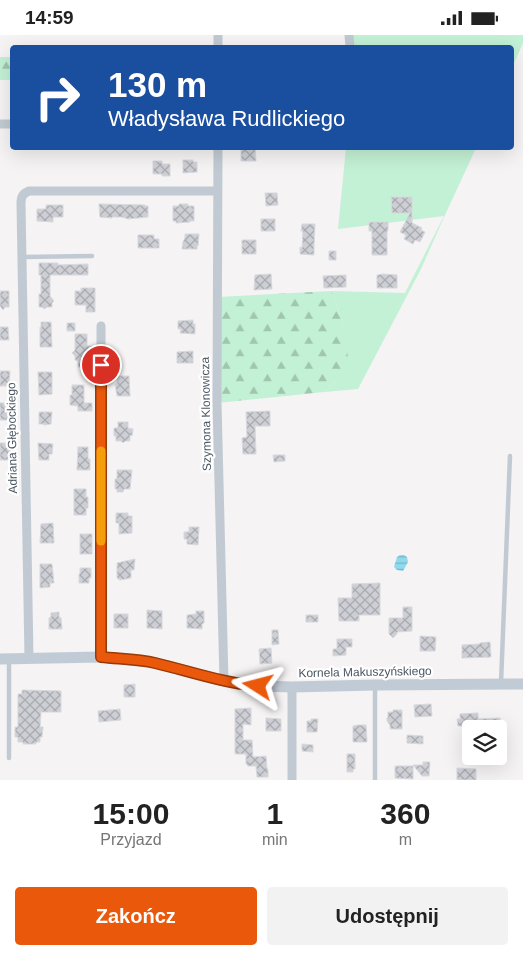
<!DOCTYPE html>
<html lang="pl">
<head>
<meta charset="utf-8">
<style>
	:root { --surface:#fff; --page:#f2f2f2; --text:#222; --muted:#767676; --accent:#ea580c }
	body { margin:0; font-family:Arial,sans-serif; background:var(--page); color:var(--text); height:100vh; display:flex; flex-direction:column; font-size:19px; white-space:nowrap }
	* { box-sizing:border-box; margin:0 }
	p { font-size:16px; color:var(--muted) }
	.icon { flex:none; width:28px; height:28px; fill:none; stroke:currentColor; stroke-width:2; stroke-linecap:round; stroke-linejoin:round }
	.map { position:relative; height:745px; overflow:hidden }
	.drawer { display:flex; flex-direction:column; background:var(--surface); flex:1 }
	.drawer>* { flex:none }
	.banner { position:absolute; left:10px; top:10px; width:504px; height:105px; border-radius:5px; box-shadow:0 5px 20px #0002; background:#1a4fa0; color:#fff; overflow:hidden }
	.controls { position:absolute; left:462px; top:685px; display:grid; gap:10px }
	.controls a { display:grid; place-items:center; width:45px; height:45px; border-radius:5px; background:var(--surface); box-shadow:0 5px 20px #0002; font-size:25px }
	.pin { position:absolute; display:grid; place-items:center; width:42px; height:42px; color:#fff; margin:-21px; border:2px solid #fff; border-radius:50%; box-shadow:0 1px 5px #0007 }
	.me { position:absolute; width:55px; margin:-28px; rotate:279deg; stroke-linejoin:round; filter:drop-shadow(0 0 4px #0008) }
	.turn { display:flex; align-items:center; gap:18px; height:105px; padding:0 15px; font-size:22px }
	.turn .icon { width:65px; height:65px; stroke-width:2.5 }
	.turn b { display:block; font-size:35px; line-height:42px }
	.eta { display:flex; justify-content:space-evenly; align-items:center; height:85px; text-align:center }
	.eta b { font-size:30px; font-weight:700; line-height:35px }
	.action { display:flex; gap:10px; margin-top:auto; padding:10px 15px }
	.action a { flex:1; height:58px; border-radius:5px; background:var(--accent); color:#fff; font-size:20px; font-weight:700; line-height:58px; text-align:center }
	.action a+a { background:var(--page); color:var(--text) }
	.status { display:flex; justify-content:space-between; align-items:center; height:35px; padding:0 25px; background:var(--surface); direction:ltr }
	.status svg { height:14px; fill:currentColor }
	.map>svg:first-child { display:block }
</style>
</head>
<body>
<div class="status"><b>14:59</b><svg viewBox="0 0 49 12"><path d="M0 12V9h3v3zM5 12V6h3v6zM10 12V3h3v9zM15 12V0h3v12zM26 1h20v11H26zM47 4h2v5h-2z"/></svg></div>
<div class="map">
<svg width="523" height="745" viewBox="0 0 523 745">
	<defs>
		<pattern id="forest-firs" width="22" height="20" patternUnits="userSpaceOnUse" patternTransform="scale(1.25)"><rect width="22" height="20" fill="#c3f1d5"/><path d="M5 1l3.5 6h-7zM16 11l3.5 6h-7z" fill="#a0c6b0"/></pattern>
		<pattern id="water-rules" width="6" height="5" patternUnits="userSpaceOnUse" patternTransform="scale(1.25)"><rect width="6" height="5" fill="#90daee"/><path d="M0 2.5h6" fill="none" stroke="#78b4c4"/></pattern>
		<pattern id="building-cross-hatch" width="8" height="8" patternUnits="userSpaceOnUse" patternTransform="scale(1.25)"><rect width="8" height="8" fill="#cdcfd5"/><path d="M0 0l8 8M0 8l8-8" fill="none" stroke="#a8abb0"/></pattern>
	</defs>
	<rect width="100%" height="100%" fill="#f5f3f3"/>
	<!-- grass -->
	<path fill="#c3f1d5" d="M 349,0 L 523,0 L 523,8 L 511,35 L 511,12 L 350,12 Z
		M 346,113 L 476,113 L 445,180 L 421,234 L 358,354 L 324,357 L 337,345 L 343,289 L 332,256 L 405,258 L 444,181 L 338,194 Z"/>
	<!-- forest -->
	<path fill="url(#forest-firs)" d="M 0,22 L 12,22 L 12,45 L 0,45 Z
		M 332,256 L 343,289 L 348,322 L 337,345 L 324,357 L 217,368 L 218,262 Z"/>
	<!-- water -->
	<path fill="url(#water-rules)" d="M 400,520 L 404,520 L 407,522 L 408,527 L 403,536 L 397,535 L 394,532 L 397,522 Z"/>
	<!-- building -->
	<path fill="url(#building-cross-hatch)" stroke="#d7d9de" d="M 241,112 L 255,112 L 256,126 L 241,126 Z
		M 183,125 L 193,125 L 193,127 L 197,127 L 197,137 L 183,138 Z
		M 153,126 L 162,126 L 162,129 L 170,129 L 170,141 L 162,141 L 162,139 L 153,139 Z
		M 265,158 L 277,158 L 278,170 L 266,171 Z
		M 391,162 L 412,162 L 412,188 L 422,193 L 421,195 L 425,197 L 420,207 L 415,205 L 413,209 L 404,204 L 406,200 L 400,197 L 410,178 L 392,178 Z
		M 99,169 L 145,170 L 145,171 L 148,171 L 148,182 L 128,184 L 122,182 L 112,182 L 112,183 L 100,182 Z
		M 179,169 L 188,169 L 188,171 L 194,171 L 194,186 L 190,186 L 190,187 L 176,188 L 176,186 L 173,186 L 173,171 L 179,171 Z
		M 46,170 L 63,170 L 63,182 L 53,182 L 53,187 L 37,186 L 37,174 L 46,174 Z
		M 261,184 L 275,184 L 275,196 L 261,196 Z
		M 369,187 L 388,187 L 388,196 L 387,196 L 387,220 L 372,220 L 372,196 L 369,196 Z
		M 302,189 L 315,189 L 314,211 L 314,220 L 300,219 L 300,212 L 302,213 L 303,196 L 301,196 Z
		M 185,199 L 199,199 L 198,211 L 197,211 L 197,214 L 182,214 L 183,207 L 185,203 Z
		M 138,200 L 154,200 L 154,204 L 159,204 L 159,213 L 138,213 Z
		M 242,205 L 256,205 L 256,219 L 242,219 Z
		M 329,216 L 336,216 L 336,225 L 329,225 Z
		M 39,228 L 58,228 L 58,230 L 88,229 L 88,240 L 50,240 L 50,261 L 54,266 L 52,268 L 52,272 L 47,272 L 45,274 L 42,272 L 39,272 L 39,259 L 41,259 L 41,240 L 39,240 Z
		M 271,239 L 272,254 L 254,255 L 255,240 Z
		M 383,239 L 397,240 L 397,253 L 377,253 L 377,240 Z
		M 346,240 L 346,252 L 324,253 L 323,241 Z
		M 81,253 L 95,253 L 95,277 L 86,277 L 86,270 L 75,270 L 75,256 L 81,256 Z
		M 0,256 L 9,256 L 9,272 L 5,272 L 3,275 L 0,271 Z
		M 193,285 L 193,289 L 195,289 L 195,299 L 180,298 L 181,294 L 178,294 L 178,286 Z
		M 41,287 L 51,287 L 52,312 L 40,312 L 40,292 L 41,293 Z
		M 67,288 L 75,288 L 75,296 L 67,296 Z
		M 0,292 L 8,292 L 9,305 L 0,305 Z
		M 75,299 L 87,299 L 87,311 L 94,311 L 86,318 L 93,325 L 87,326 L 87,332 L 78,332 L 78,326 L 75,325 L 75,321 L 72,318 L 75,315 Z
		M 193,316 L 193,328 L 177,328 L 177,317 Z
		M 0,336 L 10,336 L 9,351 L 0,351 Z
		M 38,337 L 52,337 L 52,359 L 39,360 Z
		M 117,341 L 129,341 L 130,361 L 117,361 L 115,349 L 117,349 Z
		M 72,350 L 84,350 L 84,368 L 92,368 L 92,376 L 78,376 L 78,371 L 70,370 L 70,360 L 72,360 Z
		M 0,368 L 7,368 L 7,373 L 8,373 L 7,385 L 0,385 Z
		M 270,376 L 270,391 L 255,391 L 256,419 L 243,419 L 242,403 L 247,402 L 246,377 Z
		M 39,377 L 52,377 L 51,389 L 44,390 L 43,389 L 39,389 Z
		M 118,387 L 128,387 L 128,393 L 133,394 L 132,401 L 130,400 L 130,406 L 125,406 L 123,408 L 121,406 L 116,406 L 116,401 L 114,401 L 114,393 L 118,393 Z
		M 0,408 L 11,408 L 11,417 L 9,417 L 9,425 L 0,425 Z
		M 38,408 L 53,409 L 52,419 L 49,419 L 49,425 L 39,425 Z
		M 78,412 L 88,412 L 88,424 L 90,424 L 90,435 L 77,435 Z
		M 273,420 L 285,420 L 285,426 L 274,427 Z
		M 117,435 L 132,435 L 130,454 L 124,454 L 123,457 L 117,457 L 117,454 L 115,454 L 115,444 L 117,444 Z
		M 74,454 L 86,454 L 86,462 L 88,462 L 88,473 L 86,473 L 86,480 L 74,480 Z
		M 116,478 L 128,478 L 128,481 L 132,481 L 132,498 L 119,499 L 119,488 L 116,488 Z
		M 53,488 L 54,508 L 40,508 L 41,489 Z
		M 189,492 L 199,492 L 198,510 L 187,509 L 187,504 L 184,504 L 184,497 L 189,497 Z
		M 80,499 L 92,499 L 92,519 L 80,519 Z
		M 135,524 L 134,535 L 131,535 L 131,543 L 120,545 L 117,543 L 117,528 Z
		M 40,529 L 52,529 L 54,548 L 50,548 L 50,552 L 40,553 Z
		M 80,533 L 91,533 L 91,543 L 89,543 L 89,548 L 79,548 L 79,539 L 80,539 Z
		M 380,548 L 380,580 L 359,580 L 359,586 L 339,586 L 338,563 L 352,563 L 352,549 Z
		M 403,572 L 412,572 L 412,596 L 397,597 L 397,599 L 393,603 L 389,599 L 389,583 L 403,583 Z
		M 147,575 L 162,576 L 162,594 L 147,593 Z
		M 196,576 L 204,576 L 204,588 L 202,589 L 202,594 L 187,593 L 187,580 L 196,579 Z
		M 59,577 L 59,582 L 61,583 L 62,594 L 49,594 L 49,583 L 51,582 L 51,578 Z
		M 114,579 L 128,579 L 128,593 L 114,593 Z
		M 306,580 L 318,580 L 318,587 L 306,587 Z
		M 272,595 L 278,595 L 279,609 L 272,610 Z
		M 420,601 L 436,602 L 435,616 L 420,616 Z
		M 337,604 L 352,604 L 352,612 L 346,612 L 346,620 L 333,621 L 333,614 L 337,614 Z
		M 490,607 L 491,622 L 462,623 L 462,610 L 480,609 L 480,608 Z
		M 271,613 L 272,628 L 260,629 L 259,614 Z
		M 135,649 L 135,662 L 124,662 L 124,650 Z
		M 22,655 L 61,656 L 61,677 L 41,677 L 40,692 L 43,692 L 42,702 L 40,702 L 40,707 L 36,707 L 36,709 L 23,709 L 23,707 L 18,707 L 18,702 L 15,702 L 15,692 L 18,692 L 18,659 L 22,659 Z
		M 431,669 L 432,681 L 415,682 L 414,670 Z
		M 251,673 L 251,690 L 243,689 L 243,705 L 252,705 L 253,722 L 266,721 L 267,734 L 268,734 L 268,742 L 257,742 L 256,731 L 248,731 L 246,729 L 246,719 L 235,719 L 235,674 Z
		M 120,674 L 121,685 L 99,687 L 98,676 Z
		M 393,675 L 402,675 L 402,694 L 390,694 L 390,690 L 387,686 L 387,683 L 388,682 L 388,677 L 393,677 Z
		M 478,678 L 478,684 L 500,683 L 500,694 L 488,694 L 488,691 L 474,691 L 474,694 L 467,694 L 467,691 L 458,691 L 457,684 L 460,684 L 460,679 Z
		M 266,683 L 281,684 L 281,696 L 266,696 Z
		M 311,684 L 318,684 L 317,697 L 307,697 L 307,686 L 311,686 Z
		M 358,690 L 366,690 L 367,707 L 353,707 L 353,691 Z
		M 407,700 L 423,701 L 423,709 L 407,708 Z
		M 302,709 L 313,710 L 313,717 L 302,716 Z
		M 347,719 L 355,719 L 355,734 L 353,734 L 353,737 L 347,737 Z
		M 423,727 L 430,727 L 429,741 L 422,741 L 413,730 L 423,730 Z
		M 395,731 L 413,731 L 413,744 L 395,743 Z
		M 457,733 L 476,734 L 476,745 L 457,745 Z"/>
	<g fill="none" stroke-linecap="round" stroke-linejoin="round">
		<!-- lane -->
		<path stroke="#c1cad2" stroke-width="4.5" d="M 22,222 L 92,221
			M 9,625 L 9,723
			M 501,648 L 510,421
			M 375,651 L 375,745"/>
		<!-- street -->
		<path stroke="#c1cad2" stroke-width="9" d="M 349,0 L 350,12
			M 218,12 L 218,0
			M 0,89 L 12,89
			M 218,112 L 217,368 L 224,646
			M 101,291 L 101,622
			M 29,623 L 21,169 C 21,162 22,159 29,156 L 218,156
			M 292,745 L 292,652"/>
		<!-- secondary -->
		<path stroke="#c1cbd6" stroke-width="11" d="M 0,624 L 101,622 L 152,627 L 224,646 L 246,650 L 258,651 L 292,652 L 375,650 L 523,649"/>
	</g>
	<g fill="none" stroke-linecap="round" stroke-linejoin="round">
		<defs>
			<path id="route" d="M 101,330 L 101,622 C 119,624 138,624 155,628 C 189,636 223,648 258,651"/>
		</defs>
		<!-- route casing -->
		<use href="#route" stroke="#983908" stroke-width="12"/>
		<!-- route -->
		<use href="#route" stroke="#ea580c" stroke-width="9"/>
		<!-- slow -->
		<path stroke="#f59e0b" stroke-width="9" d="M 101,416 L 101,506"/>
	</g>
	<g text-anchor="middle" dominant-baseline="central" stroke-width="4.5" stroke-linejoin="round" paint-order="stroke">
		<!-- street labels -->
		<g font-size="12" fill="#4a5661" stroke="#fff">
			<text transform="translate(206 379) rotate(-91)">Szymona Klonowicza</text>
			<text transform="translate(12 403) rotate(-91)">Adriana Głębockiego</text>
			<text transform="translate(365 637) rotate(-1)">Kornela Makuszyńskiego</text>
		</g>
	</g>
</svg>
<div class="controls">
<a><svg class="icon" aria-label="layers" viewBox="0 0 24 24"><path d="M12 4l9 5-9 5-9-5zM3 14l9 5 9-5"/></svg></a>
</div>
<div class="pin" style="left:101px;top:330px;background:#d93025"><svg class="icon" aria-label="arrive" viewBox="0 0 24 24"><path d="M6 21V4h12l-3 4 3 4H6"/></svg></div>
<svg class="me" style="left:258px;top:651px" viewBox="-20 -20 40 40"><path d="M0-17L14 15 0 8-14 15z" fill="#ea580c" stroke="#fff" stroke-width="4"/></svg>
<div class="banner">
<div class="turn"><svg class="icon" aria-label="right" viewBox="0 0 24 24"><path d="M7 20v-9h11M14 6l5 5-5 5"/></svg><div><b>130 m</b>Władysława Rudlickiego</div></div>
</div>
</div>
<section class="drawer">
<div class="eta">
<div><b>15:00</b><p>Przyjazd</p></div>
<div><b>1</b><p>min</p></div>
<div><b>360</b><p>m</p></div>
</div>
<div class="action"><a>Zakończ</a><a>Udostępnij</a></div>
</section>
</body>
</html>
